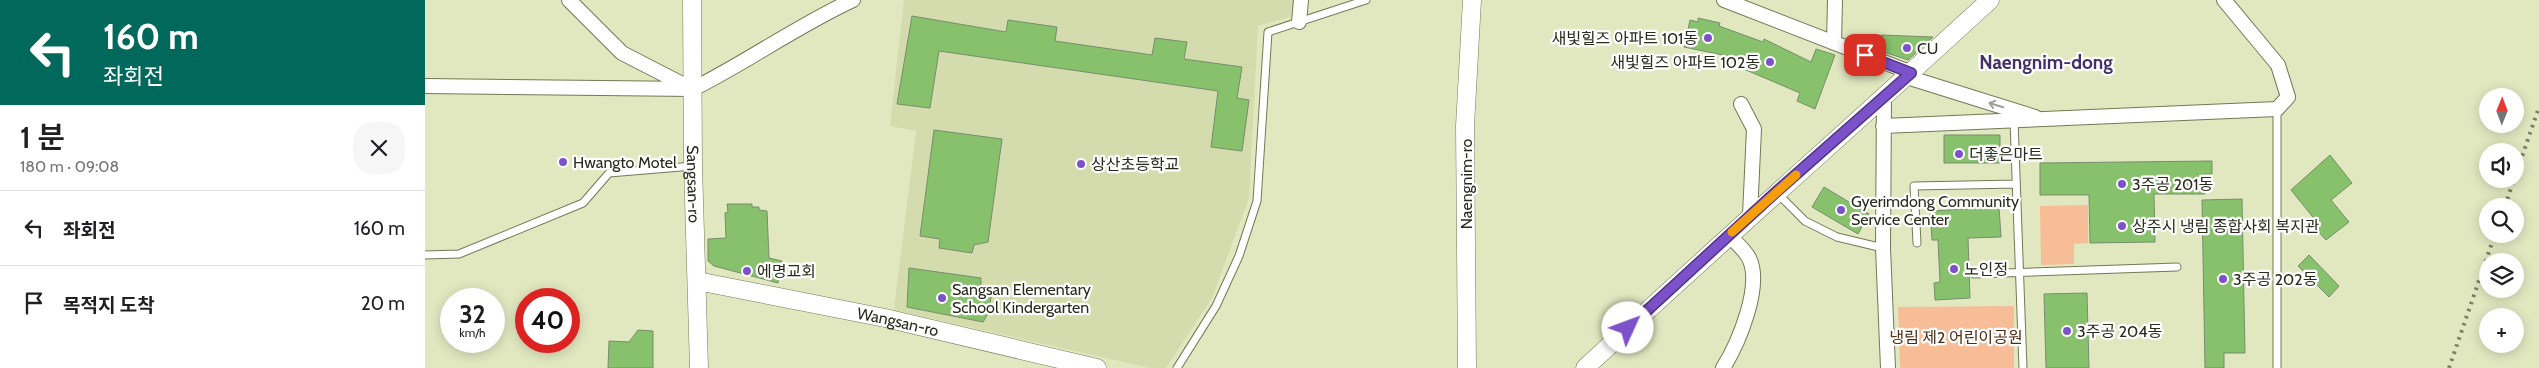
<!DOCTYPE html>
<html lang="ko">
<head>
<meta charset="utf-8">
<style>
	:root { --surface:#fff; --page:#f6f6f6; --text:#202124; --muted:#757577; --line:#e0e0e0 }
	body { margin:0; font-family:Cabin,"Noto Sans KR",sans-serif; background:var(--page); color:var(--text); height:100vh; display:flex; flex-direction:column; font-size:19px; white-space:nowrap }
	* { box-sizing:border-box; margin:0 }
	p { font-size:16px; color:var(--muted) }
	.icon { flex:none; width:28px; height:28px; fill:none; stroke:currentColor; stroke-width:2; stroke-linecap:round; stroke-linejoin:round }
	.map { position:relative; flex:1; overflow:hidden }
	.sheet { display:flex; flex-direction:column; background:var(--surface); width:425px }
	.sheet>* { flex:none }
	.guide { background:#00695c; color:#fff; overflow:hidden }
	.needle { width:32px; rotate:1deg }
	.buttons { position:absolute; left:2054px; top:88px; display:grid; gap:10px }
	.buttons a { display:grid; place-items:center; width:45px; height:45px; border-radius:50%; background:var(--surface); box-shadow:0 2px 12px #0003; font-size:25px }
	.speed { position:absolute; left:15px; top:288px; display:flex; gap:10px; font-size:25px; font-weight:700; text-align:center }
	.speed>* { display:grid; place-content:center; width:65px; height:65px; border-radius:50%; background:var(--surface); box-shadow:0 2px 12px #0003; line-height:1 }
	.speed small { font-size:12px; font-weight:400 }
	.speed .limit { border:8px solid #d22; background:#fff; color:#111 }
	.pin { position:absolute; display:grid; place-items:center; width:42px; height:42px; color:#fff; margin:-21px; border-radius:10px; box-shadow:0 2px 8px #0006 }
	.me { position:absolute; width:55px; margin:-28px; rotate:47deg; stroke-linejoin:round; filter:drop-shadow(0 0 4px #0008) }
	.turn { display:flex; align-items:center; gap:18px; height:105px; padding:0 20px; font-size:22px }
	.turn .icon { width:65px; height:65px; stroke-width:2.5 }
	.turn b { display:block; font-size:35px; line-height:42px }
	.round { display:grid; place-items:center; flex:none; width:52px; height:52px; border-radius:20px; background:var(--page) }
	.headline { display:flex; align-items:center; justify-content:space-between; height:85px; padding:0 20px }
	h1 { font-size:30px; font-weight:600; line-height:38px }
	ul { padding:0; list-style:none }
	li { display:flex; align-items:center; gap:15px; height:75px; padding:0 20px; border-top:1px solid var(--line) }
	li div { flex:1 }
	li b { display:block; font-size:19px }
	li em { font-style:normal }
	main { display:flex; flex:1; min-height:0 }
	.map>svg:first-child { display:block }
</style>
</head>
<body>
<main>
<section class="sheet">
<div class="guide">
<div class="turn"><svg class="icon" aria-label="left" viewBox="0 0 24 24"><path d="M17 20v-9H6M10 6l-5 5 5 5"/></svg><div><b>160 m</b>좌회전</div></div>
</div>
<div class="headline"><div><h1>1 분</h1><p>180 m · 09:08</p></div><a class="round"><svg class="icon" aria-label="close" viewBox="0 0 24 24"><path d="M6 6l12 12M18 6L6 18"/></svg></a></div>
<ul>
<li><svg class="icon" aria-label="left" viewBox="0 0 24 24"><path d="M17 20v-9H6M10 6l-5 5 5 5"/></svg><div><b>좌회전</b></div><em>160 m</em></li>
<li><svg class="icon" aria-label="arrive" viewBox="0 0 24 24"><path d="M6 21V4h12l-3 4 3 4H6"/></svg><div><b>목적지 도착</b></div><em>20 m</em></li>
</ul>
</section>
<div class="map">
<svg width="2114" height="368" viewBox="0 0 2114 368">
	<rect width="100%" height="100%" fill="#e1e8c0"/>
	<!-- built -->
	<path fill="#d4dcae" d="M 479,0 L 870,0 L 869,16 L 833,26 L 824,198 L 787,298 L 741,368 L 725,368 L 469,310 L 491,131 L 465,126 Z"/>
	<!-- green -->
	<path fill="#f6bd96" d="M 1663,205 L 1663,243 L 1649,244 L 1649,264 L 1616,265 L 1615,206 Z
		M 1589,306 L 1589,368 L 1475,368 L 1473,307 Z"/>
	<!-- building -->
	<path fill="#88c16c" stroke="#778d6d" d="M 487,16 L 581,32 L 583,20 L 632,27 L 630,41 L 727,55 L 730,38 L 762,42 L 759,59 L 817,67 L 812,98 L 824,100 L 817,151 L 786,147 L 793,91 L 514,51 L 505,108 L 472,104 Z
		M 1273,18 L 1295,23 L 1294,26 L 1338,42 L 1339,39 L 1386,62 L 1391,49 L 1410,55 L 1390,109 L 1372,101 L 1375,93 L 1314,67 L 1317,59 L 1259,47 L 1265,20 L 1273,22 Z
		M 1456,35 L 1508,37 L 1483,60 L 1456,51 Z
		M 509,130 L 577,139 L 563,242 L 549,245 L 547,253 L 514,248 L 515,239 L 495,236 Z
		M 1519,135 L 1575,135 L 1575,163 L 1519,163 Z
		M 1905,155 L 1927,183 L 1906,200 L 1924,222 L 1901,240 L 1886,224 L 1891,221 L 1866,190 Z
		M 1787,161 L 1787,174 L 1780,174 L 1780,194 L 1729,194 L 1730,242 L 1665,243 L 1664,195 L 1615,195 L 1615,163 Z
		M 1399,187 L 1444,214 L 1433,234 L 1387,207 Z
		M 1817,199 L 1820,353 L 1799,353 L 1799,368 L 1780,368 L 1777,200 Z
		M 302,204 L 327,204 L 327,207 L 334,207 L 334,210 L 342,211 L 344,258 L 357,261 L 353,283 L 289,266 L 283,261 L 283,239 L 301,238 L 300,213 L 303,212 Z
		M 1574,207 L 1576,237 L 1543,238 L 1545,298 L 1510,300 L 1509,283 L 1515,282 L 1513,240 L 1507,240 L 1505,211 Z
		M 1884,255 L 1914,286 L 1904,297 L 1873,266 Z
		M 484,268 L 556,278 L 556,285 L 567,289 L 564,312 L 558,322 L 482,307 Z
		M 1662,293 L 1664,368 L 1621,368 L 1619,294 Z
		M 213,330 L 228,331 L 228,368 L 183,368 L 184,341 L 204,342 Z"/>
	<g fill="none" stroke-linecap="round" stroke-linejoin="round">
		<defs>
			<path id="service" d="M 1589,121 L 1598,368
				M 1353,194 L 1380,221 L 1412,237 L 1458,248
				M 1492,243 L 1489,186 L 1591,184
				M 0,255 L 34,254 L 158,203 L 184,173 L 268,166
				M 1549,274 L 1752,267
				M 752,368 L 791,306 L 814,256 L 832,201 L 843,32 L 941,0
				M 1852,368 L 1852,109"/>
			<path id="minor" d="M 144,0 L 197,53 L 265,88
				M 1299,0 L 1487,73
				M 874,22 L 876,0
				M 1409,43 L 1410,0
				M 1482,77 L 1610,117
				M 0,86 L 268,89 C 322,62 372,26 428,0
				M 1459,98 L 1458,248 L 1463,368
				M 1316,104 L 1329,129 L 1325,215
				M 1458,126 L 1852,109 L 1863,97 L 1853,65 L 1799,0
				M 1298,368 C 1313,344 1338,286 1324,258 C 1320,250 1310,242 1304,235"/>
			<g id="tertiary">
				<path id="s1" d="M 267,0 L 268,166 L 274,368"/>
				<path id="s2" d="M 272,281 L 460,318 L 672,368"/>
				<path d="M 1042,368 L 1040,126 L 1047,0"/>
				<path d="M 1160,368 C 1294,244 1431,123 1565,0"/>
			</g>
		</defs>
		<!-- service casing -->
		<use href="#service" stroke="#737955" stroke-width="9"/>
		<!-- minor casing -->
		<use href="#minor" stroke="#737955" stroke-width="16"/>
		<!-- tertiary casing -->
		<use href="#tertiary" stroke="#737955" stroke-width="19"/>
		<!-- service -->
		<use href="#service" stroke="#fff" stroke-width="7"/>
		<!-- minor -->
		<use href="#minor" stroke="#fff" stroke-width="14"/>
		<!-- tertiary -->
		<use href="#tertiary" stroke="#fff" stroke-width="18"/>
		<!-- rail -->
		<path stroke="#7a7f65" stroke-width="4" stroke-dasharray="2.5 5" stroke-linecap="butt" d="M 2090,177 L 2114,107
			M 2080,206 L 2089,179
			M 2024,368 L 2070,234"/>
	</g>
	<!-- one-way arrows -->
	<defs><path id="oneway-shaft" d="M-6 0H5M1.5-3L5.5 0L1.5 3" fill="none" stroke-width="1.6" stroke-linecap="round" stroke-linejoin="round" transform="scale(1.25)"/></defs>
	<use stroke="#9fa099" href="#oneway-shaft" transform="translate(1571 105) rotate(-163)"/>
	<g fill="none" stroke-linecap="round" stroke-linejoin="round">
		<defs>
			<path id="route" d="M 1203,328 L 1351,192 L 1486,73 L 1440,55"/>
		</defs>
		<!-- route casing -->
		<use href="#route" stroke="#513584" stroke-width="12"/>
		<!-- route -->
		<use href="#route" stroke="#7c52cb" stroke-width="9"/>
		<!-- slow -->
		<path stroke="#f59e0b" stroke-width="9" d="M 1307,232 L 1371,175"/>
	</g>
	<!-- markers -->
	<g fill="#7c52cb" stroke="#fff" stroke-width="2">
		<circle cx="1283" cy="38" r="5"/>
		<circle cx="1482" cy="48" r="5"/>
		<circle cx="1345" cy="62" r="5"/>
		<circle cx="1534" cy="154" r="5"/>
		<circle cx="138" cy="162" r="5"/>
		<circle cx="656" cy="164" r="5"/>
		<circle cx="1697" cy="184" r="5"/>
		<circle cx="1416" cy="210" r="5"/>
		<circle cx="1697" cy="226" r="5"/>
		<circle cx="1529" cy="269" r="5"/>
		<circle cx="322" cy="271" r="5"/>
		<circle cx="1798" cy="279" r="5"/>
		<circle cx="517" cy="298" r="5"/>
		<circle cx="1642" cy="331" r="5"/>
	</g>
	<g text-anchor="middle" dominant-baseline="central" stroke-width="4.5" stroke-linejoin="round" paint-order="stroke">
		<!-- poi labels -->
		<g font-size="16" fill="#292c1d" stroke="#fff" text-anchor="start">
			<text x="1273" y="38" text-anchor="end">새빛힐즈 아파트 101동</text>
			<text x="1492" y="48">CU</text>
			<text x="1335" y="62" text-anchor="end">새빛힐즈 아파트 102동</text>
			<text x="1544" y="154">더좋은마트</text>
			<text x="148" y="162">Hwangto Motel</text>
			<text x="666" y="164">상산초등학교</text>
			<text x="1707" y="184">3주공 201동</text>
			<text x="1426" y="201">Gyerimdong Community<tspan x="1426" dy="18">Service Center</tspan></text>
			<text x="1707" y="226">상주시 냉림 종합사회 복지관</text>
			<text x="1539" y="269">노인정</text>
			<text x="332" y="271">에명교회</text>
			<text x="1808" y="279">3주공 202동</text>
			<text x="527" y="289">Sangsan Elementary<tspan x="527" dy="18">School Kindergarten</tspan></text>
			<text x="1652" y="331">3주공 204동</text>
		</g>
		<!-- street labels -->
		<g font-size="16" fill="#292c1d" stroke="#fff">
			<text stroke="none"><textPath href="#s1" startOffset="184">Sangsan-ro</textPath></text>
			<text transform="translate(1041 184) rotate(-90)">Naengnim-ro</text>
			<text stroke="none"><textPath href="#s2" startOffset="205">Wangsan-ro</textPath></text>
		</g>
		<!-- park labels -->
		<g font-size="16" fill="#4f2c12" stroke="#fff">
			<text x="1531" y="337">냉림 제2 어린이공원</text>
		</g>
		<!-- quarter labels -->
		<g font-size="19" font-weight="bold" fill="#43306b" stroke="#fff">
			<text x="1621" y="62">Naengnim-dong</text>
		</g>
	</g>
</svg>
<div class="buttons">
<a><svg class="needle" viewBox="-14 -14 28 28"><path d="M0-13l5 13h-10z" fill="#e53935"/><path d="M0 13l5-13h-10z" fill="#757577"/></svg></a>
<a><svg class="icon" aria-label="sound" viewBox="0 0 24 24"><path d="M4 9h4l5-4v14l-5-4H4zM17 9q2 3 0 6"/></svg></a>
<a><svg class="icon" aria-label="search" viewBox="0 0 24 24"><circle cx="10" cy="10" r="6"/><path d="M15 15l6 6"/></svg></a>
<a><svg class="icon" aria-label="layers" viewBox="0 0 24 24"><path d="M12 4l9 5-9 5-9-5zM3 14l9 5 9-5"/></svg></a>
<a>+</a>
</div>
<div class="speed"><div>32<small>km/h</small></div><div class="limit">40</div></div>
<div class="pin" style="left:1440px;top:55px;background:#d93025"><svg class="icon" aria-label="arrive" viewBox="0 0 24 24"><path d="M6 21V4h12l-3 4 3 4H6"/></svg></div>
<svg class="me" style="left:1203px;top:328px" viewBox="-20 -20 40 40"><circle r="19" fill="#fff"/><path d="M0-13L10 11 0 6-10 11z" fill="#7c52cb"/></svg>
</div>
</main>
</body>
</html>
